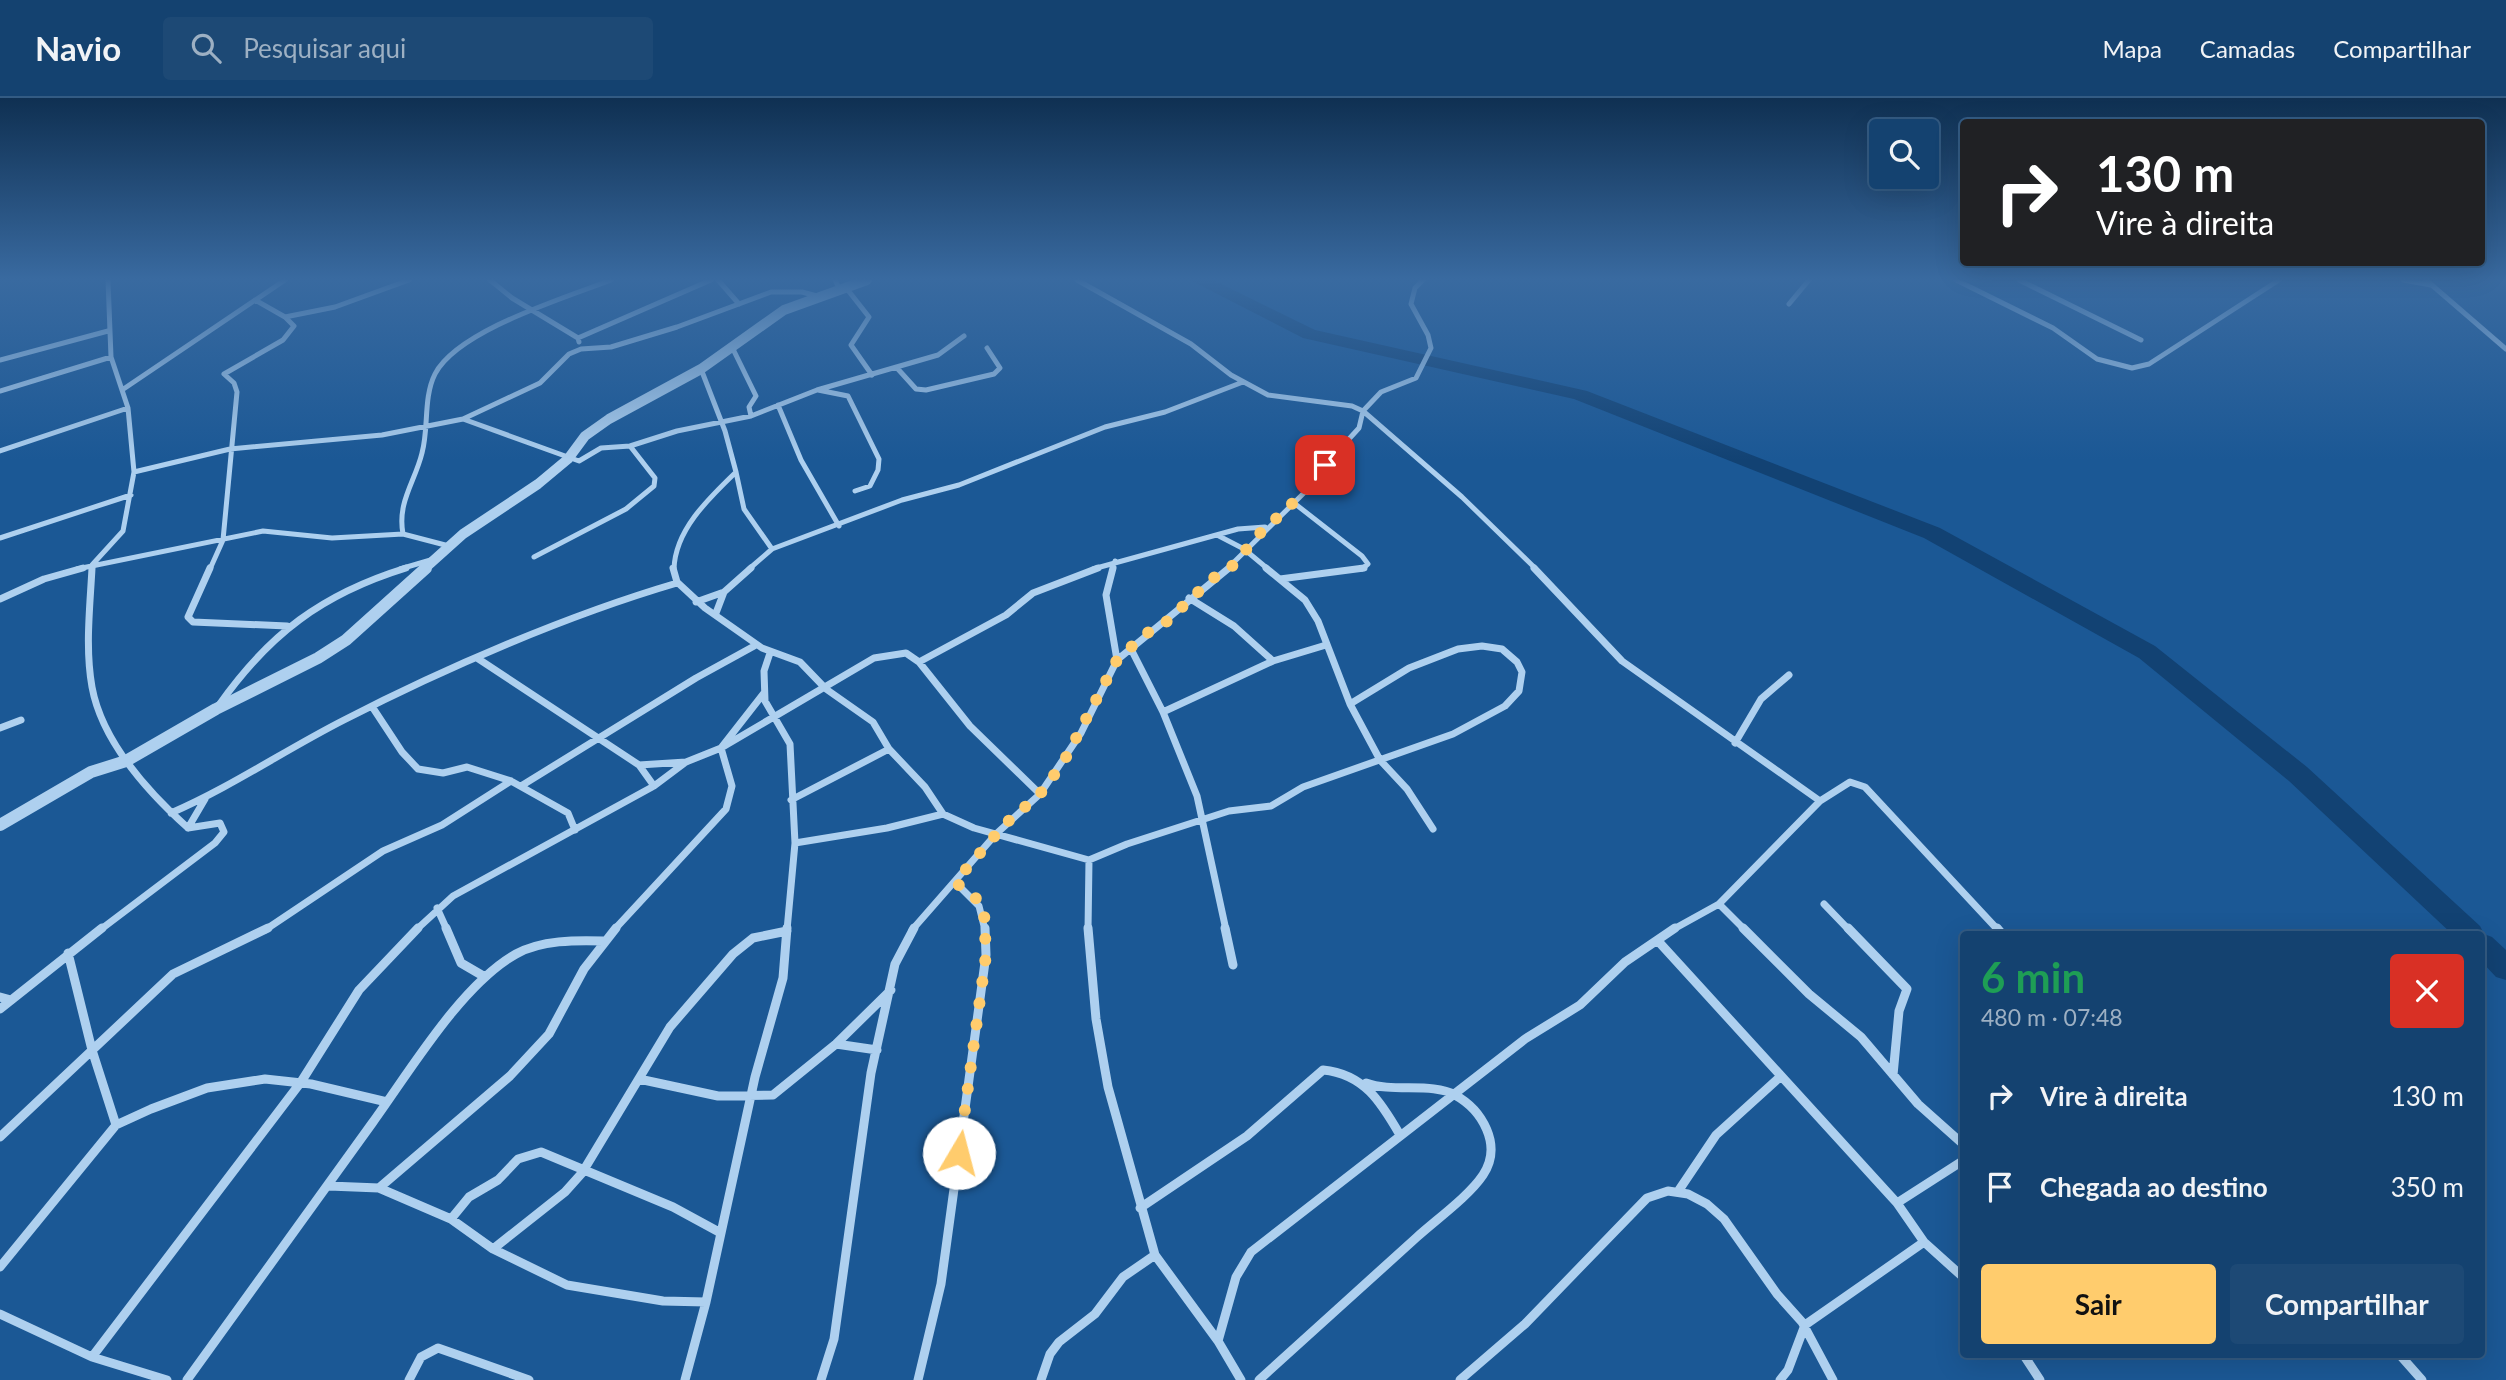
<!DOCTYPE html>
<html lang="pt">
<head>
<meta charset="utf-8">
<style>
	:root { --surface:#144270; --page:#1d4975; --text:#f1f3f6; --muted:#9db0c3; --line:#335b83; --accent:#ffcc6d }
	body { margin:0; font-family:Lato,sans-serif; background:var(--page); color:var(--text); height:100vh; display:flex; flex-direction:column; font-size:26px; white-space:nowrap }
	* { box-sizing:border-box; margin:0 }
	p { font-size:23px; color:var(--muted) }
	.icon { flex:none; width:38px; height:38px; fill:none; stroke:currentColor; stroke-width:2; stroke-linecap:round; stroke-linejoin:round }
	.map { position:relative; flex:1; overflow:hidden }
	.panel { position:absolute; left:1960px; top:833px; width:525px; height:427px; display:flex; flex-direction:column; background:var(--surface); border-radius:7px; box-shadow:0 7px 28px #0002,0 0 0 2px var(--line) }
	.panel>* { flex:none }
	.banner { position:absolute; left:1960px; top:21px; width:525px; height:147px; border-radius:7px; box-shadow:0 7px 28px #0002,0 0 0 2px var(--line); background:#202124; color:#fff; overflow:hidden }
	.controls { position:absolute; left:1869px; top:21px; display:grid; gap:14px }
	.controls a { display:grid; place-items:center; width:70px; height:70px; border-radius:7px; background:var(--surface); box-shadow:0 7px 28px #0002,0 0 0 2px var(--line); font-size:35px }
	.pin { position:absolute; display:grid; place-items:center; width:60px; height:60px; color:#fff; margin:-30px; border-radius:14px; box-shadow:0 4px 10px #0006 }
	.me { position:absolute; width:77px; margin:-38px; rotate:8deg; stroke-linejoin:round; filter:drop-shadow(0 0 5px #0008) }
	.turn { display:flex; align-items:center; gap:24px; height:147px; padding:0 21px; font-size:32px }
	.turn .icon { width:91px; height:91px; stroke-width:2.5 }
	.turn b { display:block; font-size:49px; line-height:60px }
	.round { display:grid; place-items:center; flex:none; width:74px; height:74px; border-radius:7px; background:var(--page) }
	.overview { display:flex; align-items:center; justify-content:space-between; height:119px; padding:0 21px }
	h1 { font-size:42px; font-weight:700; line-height:52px; color:#1e9e55 }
	.primary-button { display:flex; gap:14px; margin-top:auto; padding:14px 21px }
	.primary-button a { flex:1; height:80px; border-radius:7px; background:var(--accent); color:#111; font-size:28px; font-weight:700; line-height:80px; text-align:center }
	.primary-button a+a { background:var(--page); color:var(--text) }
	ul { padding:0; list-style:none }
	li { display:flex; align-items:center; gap:21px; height:91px; padding:0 21px }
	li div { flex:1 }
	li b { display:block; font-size:26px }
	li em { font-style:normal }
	header { display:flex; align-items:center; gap:42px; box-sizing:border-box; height:98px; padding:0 35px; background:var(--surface); border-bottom:2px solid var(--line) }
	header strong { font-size:33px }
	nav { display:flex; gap:38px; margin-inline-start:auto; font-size:24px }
	.search { width:490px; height:63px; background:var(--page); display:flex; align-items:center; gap:18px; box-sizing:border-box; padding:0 24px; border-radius:7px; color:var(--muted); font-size:26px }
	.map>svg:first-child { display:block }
</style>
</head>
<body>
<header>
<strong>Navio</strong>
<div class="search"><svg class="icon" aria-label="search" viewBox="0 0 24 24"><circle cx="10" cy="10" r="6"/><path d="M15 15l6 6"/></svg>Pesquisar aqui</div>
<nav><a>Mapa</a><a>Camadas</a><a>Compartilhar</a></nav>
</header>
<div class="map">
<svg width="2506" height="1282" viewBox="0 0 2506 1282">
	<rect width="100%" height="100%" fill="#1b5895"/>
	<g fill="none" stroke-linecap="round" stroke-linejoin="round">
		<!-- river -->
		<path fill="#124273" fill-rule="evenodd" d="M 1190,182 L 1213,182 L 1315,232 L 1587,293 L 1940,430 L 2155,548 L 2307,669 L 2480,828 L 2484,836 L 2492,839 L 2506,852 L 2506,882 L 2496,879 L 2482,864 L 2482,836 L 2452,836 L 2289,683 L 2139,560 L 1924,440 L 1574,301 L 1303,240 Z"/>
		<!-- minor-far2 -->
		<path stroke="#aed0ef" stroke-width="5" d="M 490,182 L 512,200 L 578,240 L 579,244
			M 718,182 L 739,206
			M 835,182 L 840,192
			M 1077,182 L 1191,246 L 1231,277 L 1268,297 L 1352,308 L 1363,313 L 1462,399 L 1536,471
			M 1956,182 L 2053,230 L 2097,261 L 2132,270 L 2149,266 L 2279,182
			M 2019,182 L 2141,242
			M 2403,182 L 2431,187
			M 2426,182 L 2506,251
			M 847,191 L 869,219 L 851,247 L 872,277
			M 1789,206 L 1809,182
			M 285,219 L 335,209 L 409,182
			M 578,240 L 711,182
			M 732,249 L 756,298 L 749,309 L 751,318
			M 0,262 L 108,233
			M 897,270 L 916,291 L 926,292 L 994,276 L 1000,270 L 987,250
			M 122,292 L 285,182
			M 818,292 L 848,298 L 879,361 L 878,372 L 870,388 L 855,393
			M 0,293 L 111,259
			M 778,307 L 801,362 L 839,428
			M 463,321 L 579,363 L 601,350 L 630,348 L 677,333 L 751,318 L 817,292 L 938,257 L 964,238
			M 0,353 L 128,310
			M 134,374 L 230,351 L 382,337 L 463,321 L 540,285 L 569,256 L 581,251 L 611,249 L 677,229 L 771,194 L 802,194 L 817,198
			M 736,374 L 744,411 L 772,451
			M 1294,405 L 1362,458 L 1368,466 L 1362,471
			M 403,436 C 397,404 415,384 422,355 C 429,330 423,300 435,276 C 458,232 565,200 611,182
			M 1217,437 L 1244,451 L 1268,471
			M 0,440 L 131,397
			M 534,459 L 626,411 L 654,388 L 655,380 L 630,348
			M 77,471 L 263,433 L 332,440 L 403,436 L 449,448
			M 92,471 L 92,467 L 123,433 L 134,374 L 128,310 L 111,259 L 108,182
			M 210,471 L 223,442 L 237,294 L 234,285 L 224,276 L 283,242 L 294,228 L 285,219 L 255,202
			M 400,471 L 434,461
			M 674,471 C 675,432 709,400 736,374 L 725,333 L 701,271
			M 749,471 L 772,451 L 902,402 L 959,387 L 1105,329 L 1165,314 L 1243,284
			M 1093,471 L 1238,431 L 1265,429
			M 1113,471 L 1115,463
			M 1227,471 L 1310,389 L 1317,376 L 1359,330 L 1363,313 L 1381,294 L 1416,280 L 1431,250 L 1428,237 L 1411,206 L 1415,190 L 1423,182"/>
		<!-- minor-far1 -->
		<path stroke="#aed0ef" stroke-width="7" d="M 92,470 C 90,509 85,550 92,589 C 102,644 148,694 188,730
			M 210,470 L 188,519 L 193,524 L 287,528
			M 673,470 L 677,484 L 705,510 L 762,550 L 800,564 L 826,591 L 873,624 L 889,651 L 925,689 L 943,716 L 887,730 L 795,745
			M 1113,470 L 1106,497 L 1117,562
			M 1266,470 L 1305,502 L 1318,523 L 1350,606 L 1380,662 L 1407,691 L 1433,731
			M 1534,470 L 1622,563 L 1820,703
			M 1280,481 L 1364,470
			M 1189,500 L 1234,528 L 1273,563
			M 0,501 L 44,481 L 83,470
			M 696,504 L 724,494 L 751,470
			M 716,515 L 724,494
			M 1130,549 L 1163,614 L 1197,698 L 1226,832
			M 770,555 L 764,573 L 765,603 L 790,646 L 795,745 L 787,832
			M 477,560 L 639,667
			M 919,564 L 970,628 L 1040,696
			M 219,607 C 269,536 322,496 406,470
			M 373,610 L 402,654 L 418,671 L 443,675 L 467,669 L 511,683 L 568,715 L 575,732
			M 1163,614 L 1273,563 L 1326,547
			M 0,630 L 21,622
			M 1735,645 L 1761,601 L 1789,577
			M 521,688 L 696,580 L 756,547
			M 654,688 L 639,667 L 686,664
			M 791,702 L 889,651
			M 171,715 C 231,689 285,652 344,622 C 445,570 568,517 677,485
			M 943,716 L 974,730 L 1089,762 L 1127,746 L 1229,713 L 1271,708 L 1303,689 L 1453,636 L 1505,608 L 1519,593 L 1522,574 L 1517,564 L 1502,551 L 1482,548 L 1458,551 L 1409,570 L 1350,606
			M 188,730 L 205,701
			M 955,784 L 979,808 L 985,832
			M 1719,806 L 1745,832
			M 1824,806 L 1849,832
			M 437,810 L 447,832
			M 100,832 L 215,745 L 224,734 L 220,725 L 188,730
			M 265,832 L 383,753 L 442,727 L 511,683
			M 416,832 L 453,798 L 654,688 L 686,664 L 721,650 L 874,560 L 906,555 L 919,564 L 1006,517 L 1033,495 L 1098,470
			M 614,832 L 726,711 L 732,688 L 721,650 L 764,595
			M 912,832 L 996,736 L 1040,696 L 1081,635 L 1117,562 L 1229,470
			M 1088,832 L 1089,762
			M 1672,832 L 1719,806 L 1820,703 L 1850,684 L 1865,689 L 1998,832"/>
		<!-- minor -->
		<path stroke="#aed0ef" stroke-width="9" d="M 446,830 L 461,865 L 485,879
			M 1088,830 L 1096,921 L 1108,989 L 1155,1157 L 1218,1243 L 1241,1282
			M 1225,830 L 1233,867
			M 1743,830 L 1809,896 L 1861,939 L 1918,1006 L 1964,1047
			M 1848,830 L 1907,891 L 1899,913 L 1893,977
			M 1997,830 L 2002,836
			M 1658,843 L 1897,1105 L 1924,1144 L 1964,1180
			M 68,855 L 92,952 L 116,1027
			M 0,899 L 11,902
			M 0,911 L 102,830
			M 836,946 L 877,952
			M 639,981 L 718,998 L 773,997 L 836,946 L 891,892
			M 0,1039 L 173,876 L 268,830
			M 329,1088 L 379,1090 L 451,1121 L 493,1151 L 567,1187 L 663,1203 L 706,1204
			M 379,1090 L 510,978 L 549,936 L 584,871 L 616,830
			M 1679,1092 L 1716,1037 L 1781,978
			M 1897,1105 L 1964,1062
			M 1140,1110 L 1247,1038 L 1323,972 C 1364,976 1381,1004 1400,1037
			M 451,1121 L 469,1099 L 498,1082 L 518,1061 L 541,1054 L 673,1109 L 719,1134
			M 493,1151 L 565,1094 L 582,1075 L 670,929 L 733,856 L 753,840 L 787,833
			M 0,1169 L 116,1027 L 151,1011 L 207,990 L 265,981 L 311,986 L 387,1004
			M 0,1216 L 92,1259 L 167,1282
			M 1218,1243 L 1236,1179 L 1251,1154 L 1525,941 L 1580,907 L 1625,864 L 1675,830
			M 2023,1256 L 2040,1282
			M 2399,1256 L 2422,1282
			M 92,1259 L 301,984 L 359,892 L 418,830
			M 187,1282 C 249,1196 311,1110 373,1024 C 410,973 461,887 516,856 C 541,842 576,842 604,843
			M 409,1282 L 421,1259 L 438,1250 L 529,1282
			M 685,1282 L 706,1204 L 755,979 L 783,880 L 787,830
			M 821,1282 L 834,1241 L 871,975 L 895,866 L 914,830
			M 918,1282 L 941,1186 L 986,857 L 985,830
			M 1041,1282 L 1050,1256 L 1059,1244 L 1095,1216 L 1123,1179 L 1155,1157
			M 1259,1282 C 1312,1234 1364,1187 1417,1139 C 1437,1121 1469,1098 1483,1077 C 1503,1047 1482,1012 1455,997 C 1432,984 1393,995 1366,985
			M 1460,1282 L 1525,1226 L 1647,1100 L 1668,1093 L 1688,1096 L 1707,1106 L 1724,1121 L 1777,1196 L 1802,1224 L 1833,1282
			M 1780,1282 L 1788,1272 L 1805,1227 L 1924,1144"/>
		<!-- tertiary-far1 -->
		<path stroke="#aed0ef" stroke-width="10" d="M 424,471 L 463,436 L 538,386 L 568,361 L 585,338 L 609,321 L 701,271 L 784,212 L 867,182"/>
		<!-- tertiary -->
		<path stroke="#aed0ef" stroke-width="12" d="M 0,727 L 91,674 L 126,663 L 216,611 L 318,560 L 346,542 L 426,470"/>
	</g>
	<!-- sky -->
	<linearGradient id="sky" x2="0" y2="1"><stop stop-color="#0f3052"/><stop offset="0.5" stop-color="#396aa0"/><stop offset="1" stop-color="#396aa0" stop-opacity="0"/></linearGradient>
	<rect width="2506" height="362" fill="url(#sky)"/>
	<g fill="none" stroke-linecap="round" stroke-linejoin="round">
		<!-- route -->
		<path stroke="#ffcc6d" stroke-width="12" stroke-dasharray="0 21.6" d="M 959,1055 L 986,857 L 984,813 L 978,802 L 955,784 L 1005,726 L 1040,696 L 1063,665 L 1117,562 L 1144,537 L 1166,524 L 1212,481 L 1235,466 L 1255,440 L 1310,389 L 1325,367"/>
	</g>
</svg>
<div class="controls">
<a><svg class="icon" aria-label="search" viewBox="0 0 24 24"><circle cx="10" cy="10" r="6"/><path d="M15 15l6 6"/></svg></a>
</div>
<div class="pin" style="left:1325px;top:367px;background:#d93025"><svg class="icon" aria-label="arrive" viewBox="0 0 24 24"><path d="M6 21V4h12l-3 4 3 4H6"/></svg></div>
<svg class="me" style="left:959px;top:1055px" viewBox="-20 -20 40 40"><circle r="19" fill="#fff"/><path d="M0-13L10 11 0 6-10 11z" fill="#ffcc6d"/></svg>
<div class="banner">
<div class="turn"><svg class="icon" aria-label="right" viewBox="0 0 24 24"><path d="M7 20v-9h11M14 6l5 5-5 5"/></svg><div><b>130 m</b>Vire à direita</div></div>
</div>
<section class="panel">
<div class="overview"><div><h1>6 min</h1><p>480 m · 07:48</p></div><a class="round" style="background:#d93025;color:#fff"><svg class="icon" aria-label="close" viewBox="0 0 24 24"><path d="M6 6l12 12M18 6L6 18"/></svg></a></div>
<ul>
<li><svg class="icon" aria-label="right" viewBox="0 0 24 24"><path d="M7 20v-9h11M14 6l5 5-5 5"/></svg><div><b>Vire à direita</b></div><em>130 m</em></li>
<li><svg class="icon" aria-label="arrive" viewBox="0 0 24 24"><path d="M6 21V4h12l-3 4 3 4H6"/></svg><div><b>Chegada ao destino</b></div><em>350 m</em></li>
</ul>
<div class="primary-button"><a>Sair</a><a>Compartilhar</a></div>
</section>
</div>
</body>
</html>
